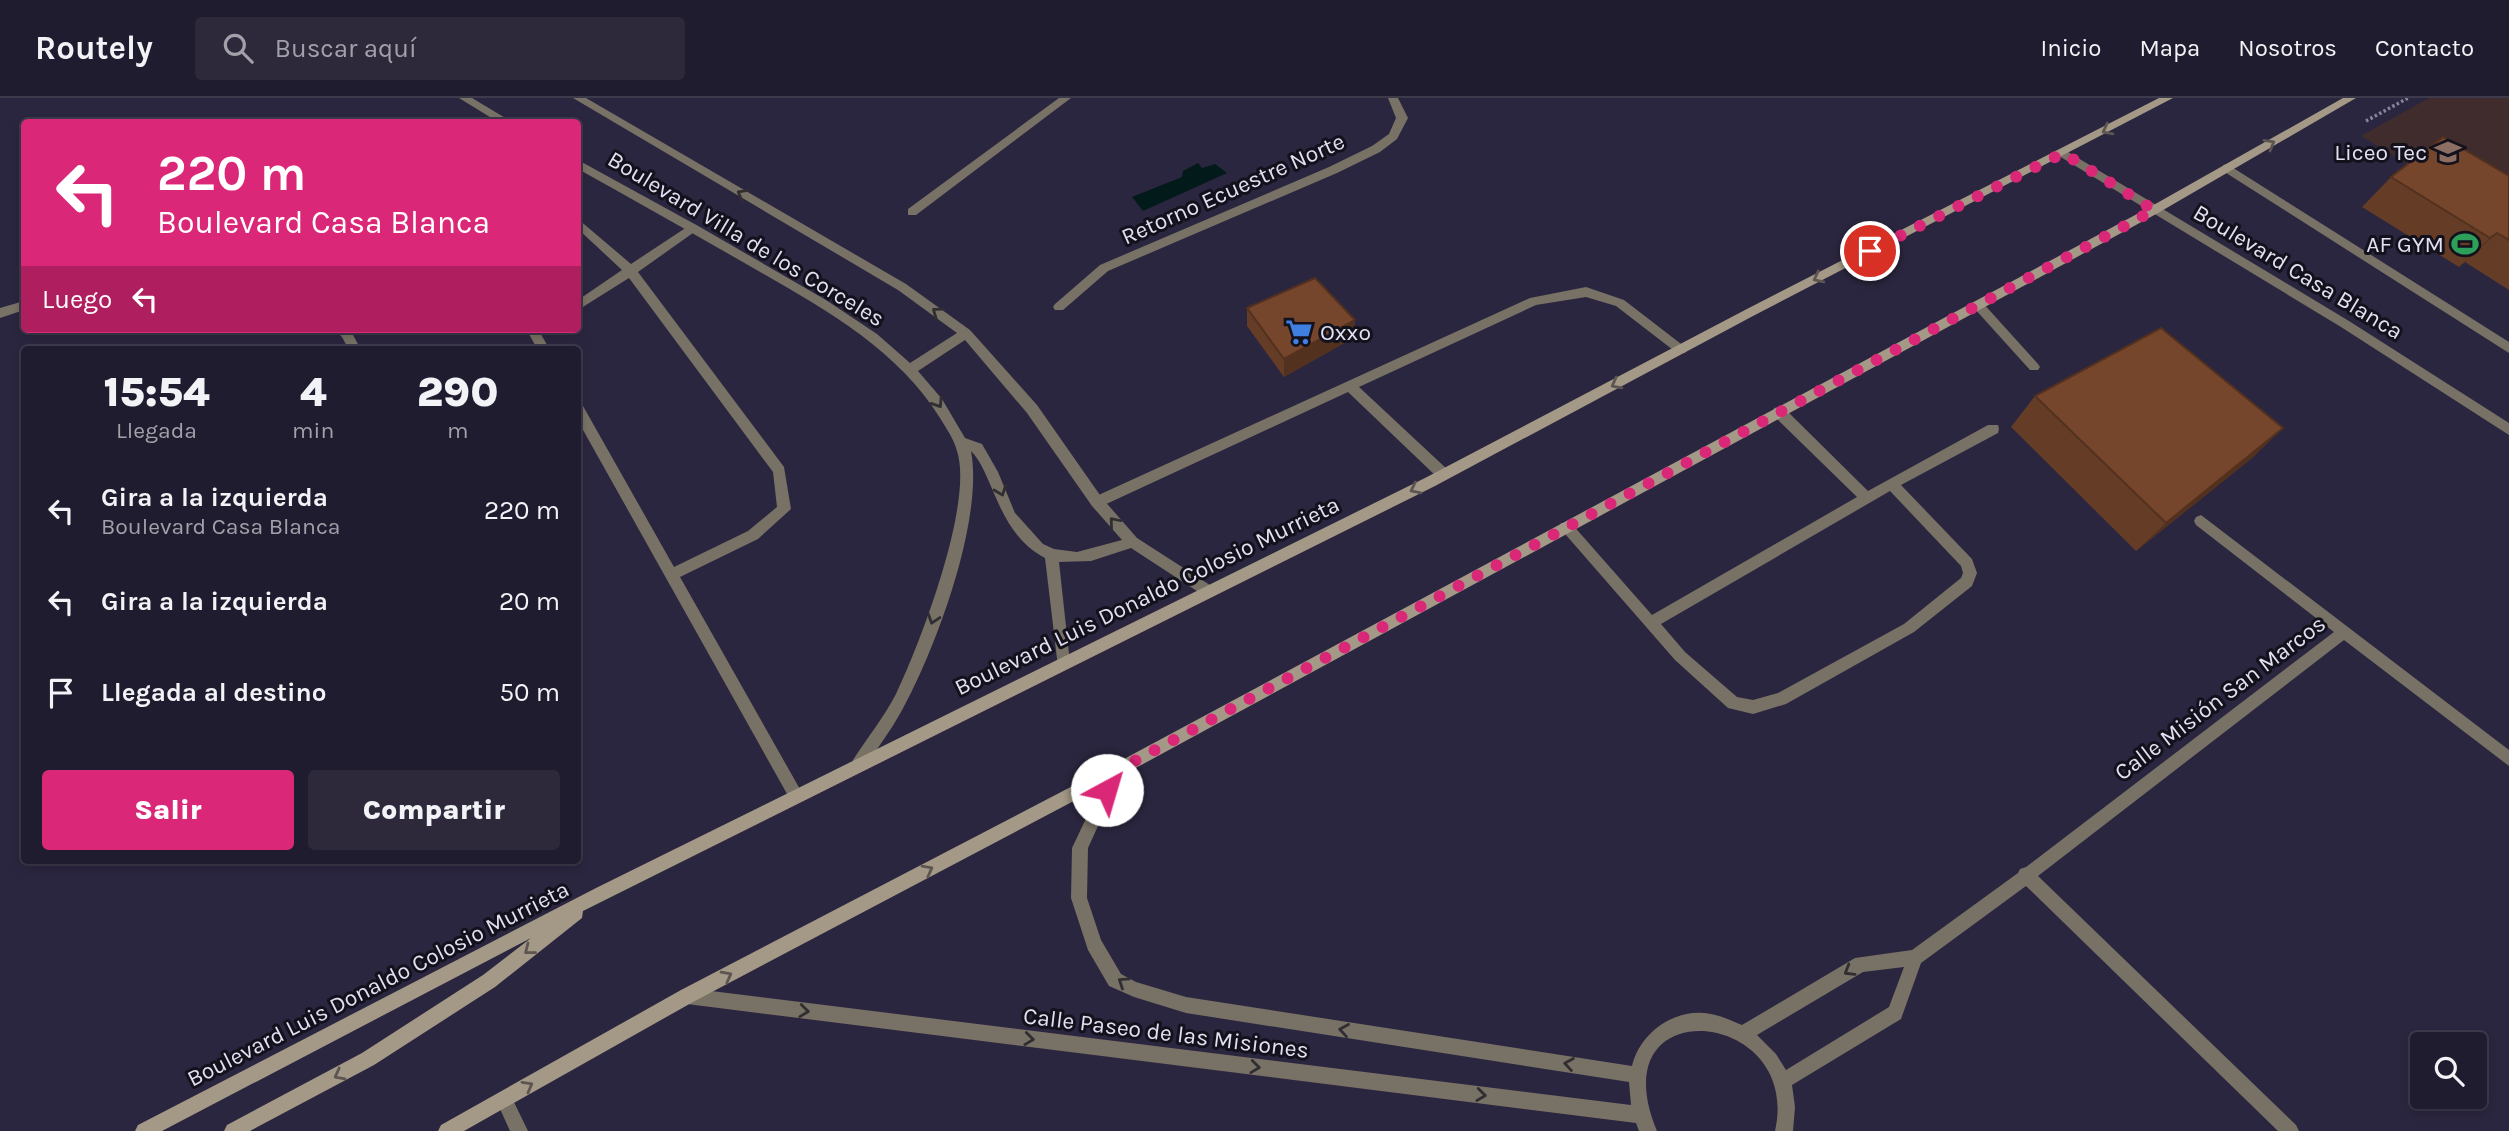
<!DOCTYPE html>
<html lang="es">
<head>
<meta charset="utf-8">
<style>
	:root { --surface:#201c2f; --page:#2d293b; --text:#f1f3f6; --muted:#a2a1aa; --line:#3d3a4b; --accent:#db2777 }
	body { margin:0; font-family:Karla,sans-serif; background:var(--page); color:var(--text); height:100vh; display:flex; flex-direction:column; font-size:26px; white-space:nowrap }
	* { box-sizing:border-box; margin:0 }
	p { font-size:23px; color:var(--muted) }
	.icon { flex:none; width:38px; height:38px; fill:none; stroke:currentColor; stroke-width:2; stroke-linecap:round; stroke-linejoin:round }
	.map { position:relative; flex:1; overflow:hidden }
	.drawer { position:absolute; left:21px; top:248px; width:560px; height:518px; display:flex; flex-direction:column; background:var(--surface); border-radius:7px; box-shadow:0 4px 10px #0003,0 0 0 2px var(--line) }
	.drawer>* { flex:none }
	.guide { position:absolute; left:21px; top:21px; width:560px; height:214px; border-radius:7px; box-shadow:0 4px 10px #0003,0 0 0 2px var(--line); background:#db2777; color:#fff; overflow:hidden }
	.buttons { position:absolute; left:2410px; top:934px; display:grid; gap:14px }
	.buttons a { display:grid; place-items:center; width:77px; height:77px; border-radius:7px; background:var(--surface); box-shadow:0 4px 10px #0003,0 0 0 2px var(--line); font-size:35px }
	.pin { position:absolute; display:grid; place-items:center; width:60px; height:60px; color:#fff; margin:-30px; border:4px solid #fff; border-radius:50%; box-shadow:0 2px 7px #0007 }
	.me { position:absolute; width:77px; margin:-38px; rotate:39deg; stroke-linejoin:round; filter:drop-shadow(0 0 5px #0008) }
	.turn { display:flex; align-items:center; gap:24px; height:147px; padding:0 21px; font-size:32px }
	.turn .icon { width:91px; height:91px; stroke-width:2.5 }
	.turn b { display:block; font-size:49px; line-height:60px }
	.then { display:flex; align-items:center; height:66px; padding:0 21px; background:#0003; gap:14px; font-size:26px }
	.eta { display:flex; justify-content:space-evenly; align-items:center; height:119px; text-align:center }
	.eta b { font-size:42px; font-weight:800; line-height:49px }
	.action { display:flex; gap:14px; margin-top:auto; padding:14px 21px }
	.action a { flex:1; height:80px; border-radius:7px; background:var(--accent); color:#fff; font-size:28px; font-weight:800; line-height:80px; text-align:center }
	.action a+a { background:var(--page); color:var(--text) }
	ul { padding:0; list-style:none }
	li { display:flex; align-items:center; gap:21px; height:91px; padding:0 21px }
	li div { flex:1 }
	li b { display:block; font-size:26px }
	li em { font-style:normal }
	header { display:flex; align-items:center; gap:42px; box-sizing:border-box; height:98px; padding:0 35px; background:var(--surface); border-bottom:2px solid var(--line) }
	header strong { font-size:33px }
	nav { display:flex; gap:38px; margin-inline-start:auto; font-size:24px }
	.search { width:490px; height:63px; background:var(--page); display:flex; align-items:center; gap:18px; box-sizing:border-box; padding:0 24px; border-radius:7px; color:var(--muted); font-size:26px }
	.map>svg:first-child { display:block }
</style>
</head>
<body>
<header>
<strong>Routely</strong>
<div class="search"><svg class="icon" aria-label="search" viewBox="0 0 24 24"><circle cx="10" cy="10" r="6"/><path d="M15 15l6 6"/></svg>Buscar aquí</div>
<nav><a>Inicio</a><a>Mapa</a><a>Nosotros</a><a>Contacto</a></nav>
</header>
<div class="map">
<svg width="2509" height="1033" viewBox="0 0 2509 1033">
	<rect width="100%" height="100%" fill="#2b263f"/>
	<!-- education -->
	<path fill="#402c2d" d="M 2429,0 L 2509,0 L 2509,127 L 2361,38 Z"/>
	<!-- water -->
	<path fill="#021a1a" d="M 1198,65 L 1202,70 L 1215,66 L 1227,75 L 1143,113 L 1132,99 L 1182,79 L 1183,73 Z"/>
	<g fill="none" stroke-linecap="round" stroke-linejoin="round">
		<!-- path -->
		<path stroke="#88859a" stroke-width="3.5" stroke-dasharray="2.5 2.5" stroke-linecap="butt" d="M 2366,23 L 2408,0"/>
		<!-- service -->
		<path fill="#787165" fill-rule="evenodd" d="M 2227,66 L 2509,244 L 2509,255 L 2223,73 L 2223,67 Z
			M 578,121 L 631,166 L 690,127 L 694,126 L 700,130 L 638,174 L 784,369 L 791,411 L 758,441 L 680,479 L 801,693 L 804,698 L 801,703 L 796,705 L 791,703 L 578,323 L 578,307 L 583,308 L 674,469 L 748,433 L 777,409 L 773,374 L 629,180 L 578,212 L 578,202 L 622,172 L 578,131 Z
			M 1586,189 L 1624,202 L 1685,249 L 1687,252 L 1685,255 L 1677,255 L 1616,208 L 1586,199 L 1536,207 L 1359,289 L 1448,372 L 1450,376 L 1448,380 L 1438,380 L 1348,294 L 1102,408 L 1092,408 L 1090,404 L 1092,400 L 1530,200 Z
			M 1978,202 L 1982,204 L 2038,266 L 2040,269 L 2038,272 L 2030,272 L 1974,210 L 1972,207 Z
			M 24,203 L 24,212 L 0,220 L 0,210 Z
			M 334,231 L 351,233 L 361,252 L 349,252 L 342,239 Z
			M 526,231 L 538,231 L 550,252 L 538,252 Z
			M 1779,309 L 1784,310 L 1868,393 L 1988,327 L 1998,327 L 1999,331 L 1998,335 L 1901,387 L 1972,461 L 1977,475 L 1972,488 L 1914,534 L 1786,606 L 1753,616 L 1728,610 L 1675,562 L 1559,429 L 1561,425 L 1571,425 L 1652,517 L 1857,399 L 1774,318 L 1773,314 L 1774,310 ZM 1890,393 L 1961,468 L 1963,475 L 1961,480 L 1904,526 L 1778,595 L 1753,602 L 1737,599 L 1685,554 L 1661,526 Z
			M 504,994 L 510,996 L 528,1033 L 510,1033 L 496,1002 L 498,996 Z"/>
		<!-- minor -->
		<path fill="#787165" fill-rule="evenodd" d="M 459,0 L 472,0 L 512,24 L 498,24 Z
			M 573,0 L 586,0 L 906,186 L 970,232 L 1037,307 L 1102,400 L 1137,440 L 1213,489 L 1215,493 L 1213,497 L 1203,497 L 1131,450 L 1091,463 L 1059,464 L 1070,565 L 1068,569 L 1063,571 L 1058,569 L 1045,460 C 1015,444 1003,417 990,386 C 985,375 980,362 971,353 C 984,422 935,553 901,614 C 890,634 876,652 863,672 L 858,674 L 853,672 L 851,667 L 853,662 C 867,640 884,619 896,596 C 920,546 974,405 957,353 C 954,341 946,330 940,320 C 894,245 808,202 734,159 C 682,129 630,100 578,71 L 578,62 L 700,129 L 826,202 L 877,236 L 910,265 L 957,235 L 898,192 ZM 965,242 L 1027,315 L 1092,408 L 1122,442 L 1077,454 L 1054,451 L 1043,446 L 1015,415 L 998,374 L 982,346 L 965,340 L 942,301 L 918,273 Z
			M 1059,0 L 1071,0 L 916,117 L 908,117 L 908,111 Z
			M 1388,0 L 1398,0 L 1408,20 L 1397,41 L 1380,54 L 1337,75 L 1108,173 L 1063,212 L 1055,212 L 1053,209 L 1055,206 L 1100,167 L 1329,69 L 1372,48 L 1389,36 L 1396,20 Z
			M 2063,51 L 2349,223 L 2509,325 L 2509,337 L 2341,229 L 2059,58 L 2059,52 Z
			M 2201,417 L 2509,652 L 2509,668 L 2344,542 L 2038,778 L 2296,1027 L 2299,1033 L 2278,1033 L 2026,788 L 1921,865 L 1901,921 L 1792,987 L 1795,1009 L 1793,1033 L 1775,1033 C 1803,910 1597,890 1657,1033 L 1639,1033 L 1636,1025 L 687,906 L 681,904 L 679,898 L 681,892 L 687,890 L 1631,1007 L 1629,984 L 1186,915 L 1134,899 L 1109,888 L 1088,852 L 1071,800 L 1072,750 L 1111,668 L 1116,666 L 1121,668 L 1123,673 L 1088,750 L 1087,800 L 1101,842 L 1121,876 L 1136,884 L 1186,899 L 1632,968 C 1640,934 1676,909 1711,916 C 1722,918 1732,923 1742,927 L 1855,860 L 1912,852 L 2018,775 L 2020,771 L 2026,769 L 2334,534 L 2196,427 L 2194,423 L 2196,419 ZM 1904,869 L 1889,909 L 1786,972 L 1776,956 L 1757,937 L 1863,874 Z"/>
		<!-- secondary -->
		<path fill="#a49986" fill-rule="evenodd" d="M 2159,0 L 2173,0 L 1753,218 L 1435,388 L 583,813 L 582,820 L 495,889 L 374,967 L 250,1033 L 224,1033 L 227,1027 L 362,955 L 483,877 L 531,840 L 162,1033 L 135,1033 L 138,1027 L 596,790 L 1425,380 L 1745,212 Z
			M 2343,0 L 2356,0 L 2158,115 L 1121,678 L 693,904 L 464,1033 L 438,1033 L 441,1027 L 681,892 L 1111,668 L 2150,109 Z"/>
	</g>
	<!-- wall -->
	<path fill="#653c26" d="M 2509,78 L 2509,192 L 2465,164 L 2459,169 L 2362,109 L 2391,79 Z
		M 1247,210 L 1355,222 L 1353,240 L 1284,279 L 1247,228 Z
		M 2035,298 L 2283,330 L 2252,360 L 2136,453 L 2011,329 Z"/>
	<!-- shaded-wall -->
	<path fill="#53311f" d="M 2497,135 L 2465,164 L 2459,169 L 2490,140 Z
		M 1355,222 L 1353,240 L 1284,279 L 1284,261 Z
		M 2283,330 L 2252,360 L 2136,453 L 2166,425 Z"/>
	<!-- building -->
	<path fill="#76462c" stroke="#53311f" stroke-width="2" d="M 2443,39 L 2509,78 L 2509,142 L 2497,135 L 2490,140 L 2391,79 Z
		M 1315,180 L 1355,222 L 1284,261 L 1247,210 Z
		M 2161,230 L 2283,330 L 2166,425 L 2035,298 Z"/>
	<!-- one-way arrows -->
	<defs><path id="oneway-chevron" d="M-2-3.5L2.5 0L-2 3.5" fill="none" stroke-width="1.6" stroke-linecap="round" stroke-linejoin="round" transform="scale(1.75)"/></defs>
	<g stroke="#5c5551">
		<use href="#oneway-chevron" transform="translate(2107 32) rotate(152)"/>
		<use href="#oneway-chevron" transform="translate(2270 46) rotate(-30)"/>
		<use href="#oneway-chevron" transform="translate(1818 180) rotate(153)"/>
		<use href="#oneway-chevron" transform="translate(1616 286) rotate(152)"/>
		<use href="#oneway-chevron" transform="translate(1415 391) rotate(154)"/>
		<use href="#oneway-chevron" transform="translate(928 772) rotate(-28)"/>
		<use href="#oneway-chevron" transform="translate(529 852) rotate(142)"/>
		<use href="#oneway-chevron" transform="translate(727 878) rotate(-28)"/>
		<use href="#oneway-chevron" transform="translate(339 977) rotate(152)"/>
		<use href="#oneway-chevron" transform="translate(528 988) rotate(-29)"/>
	</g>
	<g stroke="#312e32">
		<use href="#oneway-chevron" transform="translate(742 96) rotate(-150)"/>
		<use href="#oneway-chevron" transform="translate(937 214) rotate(-144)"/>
		<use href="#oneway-chevron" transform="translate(938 305) rotate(57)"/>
		<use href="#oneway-chevron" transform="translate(1001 393) rotate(69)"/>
		<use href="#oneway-chevron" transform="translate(1114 424) rotate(-130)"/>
		<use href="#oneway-chevron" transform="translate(933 521) rotate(108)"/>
		<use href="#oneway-chevron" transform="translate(1849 873) rotate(149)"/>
		<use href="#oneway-chevron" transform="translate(1123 884) rotate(-146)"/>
		<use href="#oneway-chevron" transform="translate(804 913) rotate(7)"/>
		<use href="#oneway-chevron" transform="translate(1344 932) rotate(-171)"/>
		<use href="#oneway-chevron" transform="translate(1029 941) rotate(7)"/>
		<use href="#oneway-chevron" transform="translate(1569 966) rotate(-171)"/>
		<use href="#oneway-chevron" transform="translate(1255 969) rotate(7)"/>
		<use href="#oneway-chevron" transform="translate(1481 997) rotate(7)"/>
	</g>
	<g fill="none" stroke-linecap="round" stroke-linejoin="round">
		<!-- route -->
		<path stroke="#db2777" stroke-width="12" stroke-dasharray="0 21.6" d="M 1107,692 L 1116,673 L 2154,112 L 2063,55 L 1870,153"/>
	</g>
	<!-- icons -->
	<defs>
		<symbol id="school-bare" viewBox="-9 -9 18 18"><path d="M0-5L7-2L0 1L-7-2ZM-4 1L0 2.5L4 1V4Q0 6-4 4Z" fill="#8d6e63" stroke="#13111c" stroke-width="2.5" paint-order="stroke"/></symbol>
		<symbol id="stadium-bare" viewBox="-9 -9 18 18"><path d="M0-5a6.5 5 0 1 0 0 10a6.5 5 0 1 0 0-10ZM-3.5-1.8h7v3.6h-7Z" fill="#2e9e5b" stroke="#13111c" stroke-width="2.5" paint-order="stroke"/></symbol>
		<symbol id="supermarket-bare" viewBox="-9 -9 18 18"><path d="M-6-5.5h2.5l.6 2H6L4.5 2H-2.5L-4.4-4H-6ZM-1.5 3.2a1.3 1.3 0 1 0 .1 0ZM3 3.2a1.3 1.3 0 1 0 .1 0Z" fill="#3f7fe0" stroke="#13111c" stroke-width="2.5" paint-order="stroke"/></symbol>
	</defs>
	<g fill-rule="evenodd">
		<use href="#school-bare" x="2429" y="35" width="38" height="38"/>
		<use href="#stadium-bare" x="2446" y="127" width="38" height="38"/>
		<use href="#supermarket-bare" x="1280" y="215" width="38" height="38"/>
	</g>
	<g text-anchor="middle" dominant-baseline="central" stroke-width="6" stroke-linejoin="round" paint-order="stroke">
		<!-- poi labels -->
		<g font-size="23" fill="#e2e0f1" stroke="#13111c" text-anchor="end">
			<text x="2427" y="54">Liceo Tec</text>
			<text x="2444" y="146">AF GYM</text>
			<text x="1320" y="234" text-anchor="start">Oxxo</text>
		</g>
		<!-- street labels -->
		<g font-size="23" fill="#e2e0f1" stroke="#13111c">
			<text transform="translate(1233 91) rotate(-24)">Retorno Ecuestre Norte</text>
			<text transform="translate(746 141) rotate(31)">Boulevard Villa de los Corceles</text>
			<text transform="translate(2298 174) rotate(31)">Boulevard Casa Blanca</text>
			<text transform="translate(1147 498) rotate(-26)">Boulevard Luis Donaldo Colosio Murrieta</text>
			<text transform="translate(2220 600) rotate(-37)">Calle Misión San Marcos</text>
			<text transform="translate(378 886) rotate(-27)">Boulevard Luis Donaldo Colosio Murrieta</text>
			<text transform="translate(1166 935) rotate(7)">Calle Paseo de las Misiones</text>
		</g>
	</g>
</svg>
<div class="buttons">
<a><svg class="icon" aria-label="search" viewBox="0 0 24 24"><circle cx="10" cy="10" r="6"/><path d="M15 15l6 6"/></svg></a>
</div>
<div class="pin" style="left:1870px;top:153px;background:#d93025"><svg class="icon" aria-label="arrive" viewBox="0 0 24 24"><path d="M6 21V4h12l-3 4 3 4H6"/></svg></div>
<svg class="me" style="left:1107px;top:692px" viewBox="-20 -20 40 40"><circle r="19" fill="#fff"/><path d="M0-13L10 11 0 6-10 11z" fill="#db2777"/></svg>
<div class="guide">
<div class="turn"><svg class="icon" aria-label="left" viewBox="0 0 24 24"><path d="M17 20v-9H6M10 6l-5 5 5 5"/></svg><div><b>220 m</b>Boulevard Casa Blanca</div></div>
<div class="then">Luego<svg class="icon" aria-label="left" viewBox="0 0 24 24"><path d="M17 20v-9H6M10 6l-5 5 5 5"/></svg></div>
</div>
<section class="drawer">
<div class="eta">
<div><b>15:54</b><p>Llegada</p></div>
<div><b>4</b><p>min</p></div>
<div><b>290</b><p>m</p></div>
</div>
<ul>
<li><svg class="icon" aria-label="left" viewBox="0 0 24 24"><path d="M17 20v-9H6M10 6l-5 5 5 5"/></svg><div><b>Gira a la izquierda</b><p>Boulevard Casa Blanca</p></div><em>220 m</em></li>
<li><svg class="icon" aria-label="left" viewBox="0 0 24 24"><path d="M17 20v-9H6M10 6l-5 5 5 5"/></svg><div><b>Gira a la izquierda</b></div><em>20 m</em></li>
<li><svg class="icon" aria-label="arrive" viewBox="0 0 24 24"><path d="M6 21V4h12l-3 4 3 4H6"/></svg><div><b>Llegada al destino</b></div><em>50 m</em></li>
</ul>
<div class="action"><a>Salir</a><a>Compartir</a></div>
</section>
</div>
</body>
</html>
